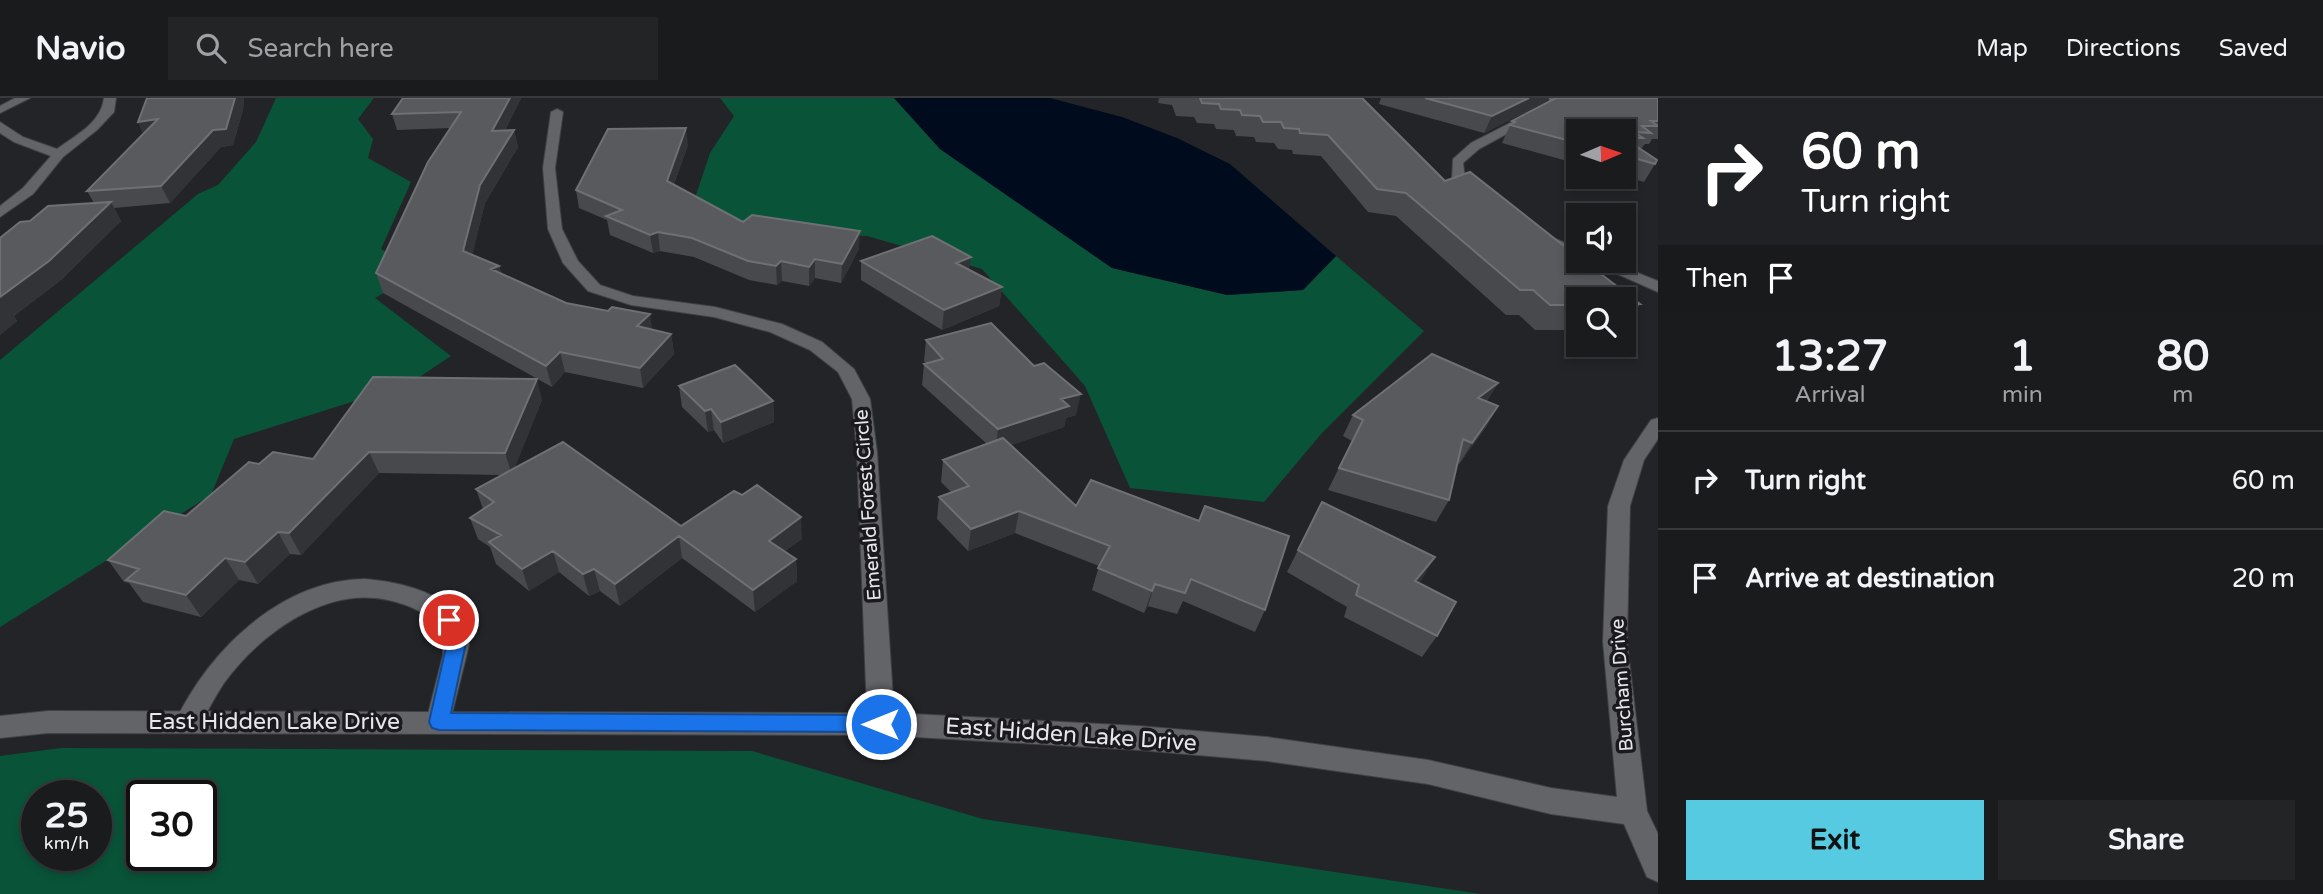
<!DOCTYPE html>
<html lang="en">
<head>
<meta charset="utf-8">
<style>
	:root { --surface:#1a1b1d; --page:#232426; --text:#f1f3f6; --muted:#9fa1a4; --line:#38393b; --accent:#55cae0 }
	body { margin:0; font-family:"Varela Round",sans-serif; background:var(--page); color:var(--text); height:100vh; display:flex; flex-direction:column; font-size:26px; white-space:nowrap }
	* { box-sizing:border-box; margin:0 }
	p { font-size:23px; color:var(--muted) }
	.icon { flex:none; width:38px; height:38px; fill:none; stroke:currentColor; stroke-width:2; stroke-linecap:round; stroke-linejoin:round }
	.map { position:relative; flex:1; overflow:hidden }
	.panel { display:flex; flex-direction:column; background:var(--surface); width:665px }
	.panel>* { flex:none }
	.top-card { background:#202124; color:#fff; overflow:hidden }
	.needle { width:46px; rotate:88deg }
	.fabs { position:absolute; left:1566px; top:21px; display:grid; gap:14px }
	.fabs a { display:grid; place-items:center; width:70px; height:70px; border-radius:0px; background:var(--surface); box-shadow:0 4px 10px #0003,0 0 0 2px var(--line); font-size:35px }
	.speed { position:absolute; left:21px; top:682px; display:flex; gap:14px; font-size:35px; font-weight:700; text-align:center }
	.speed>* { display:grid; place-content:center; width:91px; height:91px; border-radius:50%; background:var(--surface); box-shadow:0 4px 10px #0003,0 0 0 2px var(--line); line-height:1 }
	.speed small { font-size:18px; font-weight:400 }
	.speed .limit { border:4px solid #111; border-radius:10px; background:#fff; color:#111 }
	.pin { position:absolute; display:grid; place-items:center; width:60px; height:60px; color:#fff; margin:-30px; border:4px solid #fff; border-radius:50%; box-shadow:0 2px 7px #0007 }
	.me { position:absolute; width:77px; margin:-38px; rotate:270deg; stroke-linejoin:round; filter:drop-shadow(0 0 5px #0008) }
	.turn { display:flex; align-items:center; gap:24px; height:147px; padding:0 28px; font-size:32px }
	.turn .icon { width:91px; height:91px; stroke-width:2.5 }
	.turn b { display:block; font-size:49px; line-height:60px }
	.then { display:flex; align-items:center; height:66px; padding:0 28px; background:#0003; gap:14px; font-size:26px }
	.eta { display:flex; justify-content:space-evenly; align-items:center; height:119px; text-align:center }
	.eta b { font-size:42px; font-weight:800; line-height:49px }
	.cta { display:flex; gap:14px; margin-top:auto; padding:14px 28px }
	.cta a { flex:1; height:80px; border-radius:0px; background:var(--accent); color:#111; font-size:28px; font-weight:800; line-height:80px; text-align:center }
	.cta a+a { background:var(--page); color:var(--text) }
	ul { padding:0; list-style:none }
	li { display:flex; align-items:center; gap:21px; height:98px; padding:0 28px; border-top:2px solid var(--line) }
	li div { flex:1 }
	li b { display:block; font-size:26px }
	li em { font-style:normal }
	header { display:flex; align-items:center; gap:42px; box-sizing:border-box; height:98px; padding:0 35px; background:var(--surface); border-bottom:2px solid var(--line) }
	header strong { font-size:33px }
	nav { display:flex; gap:38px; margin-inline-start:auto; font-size:24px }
	.search { width:490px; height:63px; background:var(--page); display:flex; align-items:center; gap:18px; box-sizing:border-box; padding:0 24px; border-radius:0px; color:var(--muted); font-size:26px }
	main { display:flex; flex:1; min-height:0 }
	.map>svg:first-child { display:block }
</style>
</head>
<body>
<header>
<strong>Navio</strong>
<div class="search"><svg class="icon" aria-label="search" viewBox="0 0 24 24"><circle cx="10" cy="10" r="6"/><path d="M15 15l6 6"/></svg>Search here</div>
<nav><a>Map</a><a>Directions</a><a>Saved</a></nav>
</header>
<main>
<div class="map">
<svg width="1658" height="796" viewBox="0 0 1658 796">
	<rect width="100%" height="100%" fill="#232427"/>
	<!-- green -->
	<path fill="#095339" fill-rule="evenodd" d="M 276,0 L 374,0 L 358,21 L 373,41 L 368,60 L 411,84 L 381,151 L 422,173 L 375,200 L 451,258 L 409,286 L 234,341 L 211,397 L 0,529 L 0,262 L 198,96 L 218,87 L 256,44 Z
		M 720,0 L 894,0 L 940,51 L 1112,170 L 1227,197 L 1303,192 L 1336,158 L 1424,233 L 1322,335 L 1264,404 L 1130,390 L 1085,288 L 982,171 L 867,138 L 742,136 L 693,106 L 710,55 L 734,18 Z
		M 61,650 L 752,653 L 983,721 L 1481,796 L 0,796 L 0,658 ZM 37,698 L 96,698 L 96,758 L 37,758 ZM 142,698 L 201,698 L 201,758 L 142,758 Z"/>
	<!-- water -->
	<path fill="#000c1e" d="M 894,0 L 1050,0 L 1122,19 L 1177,40 L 1230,66 L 1336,158 L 1303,192 L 1227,197 L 1112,170 L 940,51 Z"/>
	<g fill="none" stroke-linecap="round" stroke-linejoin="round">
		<defs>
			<path id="service" d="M 365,481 C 403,484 469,499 469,547 L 448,632 L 439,635 L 430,632 L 426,624 L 443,557 L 443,533 C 429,515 410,507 388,502 C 325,488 260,536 224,585 C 214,600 206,616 197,632 L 188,635 L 179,632 L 175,624 C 209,553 280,482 365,481 Z"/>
			<path id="minor" d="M 15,0 L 30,0 L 0,15 L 0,8 Z
				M 104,0 L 116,0 L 114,14 L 97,32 L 63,59 L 33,96 L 0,119 L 0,108 L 23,90 L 51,58 L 14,44 L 0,35 L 0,24 L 23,39 L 57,51 C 76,37 101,25 104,0 Z
				M 1548,0 L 1560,0 L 1563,5 L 1479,51 L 1463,65 L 1465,80 L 1481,99 L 1479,102 L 1469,102 L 1452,81 L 1453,61 L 1471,45 L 1551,4 Z
				M 557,11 L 563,14 L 555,70 L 562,131 L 578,163 L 600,187 L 633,198 L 715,209 L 782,226 L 822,244 L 854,271 L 870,301 L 877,354 L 894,615 L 1139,628 L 1267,639 L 1428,662 L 1551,690 L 1617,699 L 1603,544 L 1608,408 L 1624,362 L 1651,322 L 1658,320 L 1658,341 L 1644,362 L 1630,408 L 1627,544 L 1647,713 L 1658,736 L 1658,784 L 1647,779 L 1624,726 L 1551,716 L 1428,686 L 1267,663 L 1139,652 L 881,637 L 48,635 L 0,640 L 0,618 L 48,613 L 867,615 L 857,354 L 852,301 L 838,274 L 810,252 L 770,234 L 714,219 L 631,207 L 588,193 L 563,165 L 548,131 L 543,70 L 551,14 Z
				M 1543,136 L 1578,150 L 1578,159 L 1538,143 L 1536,140 Z
				M 1588,163 L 1608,163 L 1658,183 L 1658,194 Z"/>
		</defs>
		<!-- service casing -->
		<use href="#service" stroke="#404144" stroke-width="2"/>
		<!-- minor casing -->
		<use href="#minor" stroke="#404144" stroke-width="2"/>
		<!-- service -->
		<use href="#service" fill="#636468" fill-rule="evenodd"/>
		<!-- minor -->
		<use href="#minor" fill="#636468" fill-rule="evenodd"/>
	</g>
	<!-- wall -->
	<path fill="#48494c" d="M 147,0 L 244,0 L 243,12 L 233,47 L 221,49 L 170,105 L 114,110 L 121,123 L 61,182 L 14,218 L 17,223 L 0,237 L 30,123 L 94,105 L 87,93 L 143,35 L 138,24 Z
		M 521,0 L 505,32 L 514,32 L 518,49 L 485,105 L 472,157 L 499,168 L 501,175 L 566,205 L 652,232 L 671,236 L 674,256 L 643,290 L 565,274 L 552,289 L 383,195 L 376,175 L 450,30 L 397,32 L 392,16 Z
		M 1159,0 L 1362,0 L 1445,83 L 1640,206 L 1624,230 L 1624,201 L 1578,201 L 1578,232 L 1535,232 L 1519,217 L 1506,217 L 1396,118 L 1368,114 L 1321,58 L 1293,56 L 1292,52 L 1278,51 L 1274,45 L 1256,44 L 1254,39 L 1236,38 L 1234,32 L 1216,31 L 1214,26 L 1197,25 L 1194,19 L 1176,18 L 1172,7 L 1158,5 Z
		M 1381,0 L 1549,0 L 1547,3 L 1484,35 L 1379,6 Z
		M 1658,0 L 1658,41 L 1652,41 L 1649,46 L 1645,46 L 1641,51 L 1655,66 L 1644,84 L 1624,78 L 1624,33 L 1578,33 L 1578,66 L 1502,45 L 1512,23 Z
		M 688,47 L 674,86 L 743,124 L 859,151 L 841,185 L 815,180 L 809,188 L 782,183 L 777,187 L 749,182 L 694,159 L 660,153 L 653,155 L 610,137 L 607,122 L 579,110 L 576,92 Z
		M 861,163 L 969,172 L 1002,189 L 999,208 L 942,232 L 861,182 Z
		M 926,242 L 1076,317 L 1066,320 L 1064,329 L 1011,347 L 1076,408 L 1265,512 L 1255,534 L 1183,503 L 1177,516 L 1148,508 L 1144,515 L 1092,492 L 1099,468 L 1015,435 L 968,453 L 937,421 L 939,399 L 951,394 L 941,384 L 943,362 L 987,346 L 922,287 L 924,266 L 927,266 L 924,263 Z
		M 1498,285 L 1487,303 L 1498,308 L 1486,329 L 1459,366 L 1458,365 L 1449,402 L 1436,424 L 1328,392 L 1352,343 L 1343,338 L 1353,317 Z
		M 679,288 L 773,303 L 774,324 L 723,345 L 714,332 L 708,334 L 682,309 Z
		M 542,302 L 514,370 L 681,428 L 802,441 L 785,453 L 796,461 L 797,483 L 755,514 L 682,460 L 620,508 L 600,493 L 589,498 L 559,474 L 529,493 L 496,466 L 490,449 L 478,441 L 470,420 L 483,411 L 476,391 L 503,377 L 379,375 L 301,457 L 290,456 L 258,486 L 239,482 L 201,519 L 143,504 L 129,485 L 124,484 L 108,462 L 186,418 L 259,366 L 313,361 Z
		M 1322,404 L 1422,481 L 1418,485 L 1437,538 L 1422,559 L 1344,519 L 1347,509 L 1287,474 Z"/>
	<!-- shaded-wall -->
	<path fill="#323336" d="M 235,0 L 244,0 L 243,12 L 233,47 L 221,49 L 170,105 L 161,88 L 213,32 Z
		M 510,0 L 521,0 L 496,49 L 492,33 Z
		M 1529,0 L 1549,0 L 1547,3 L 1484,35 L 1492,18 Z
		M 158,21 L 146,40 L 138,24 Z
		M 686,30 L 688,47 L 669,100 L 667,83 Z
		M 514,32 L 518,49 L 485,105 L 469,172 L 463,153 L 480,87 Z
		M 111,104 L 121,123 L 61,182 L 14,218 L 17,223 L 0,237 L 0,199 Z
		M 860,133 L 859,151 L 841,185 L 842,166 Z
		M 658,134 L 660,153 L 653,155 L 650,137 Z
		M 971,159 L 968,178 L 956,165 Z
		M 815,161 L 815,180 L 809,188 L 809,169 Z
		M 781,163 L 782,183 L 777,187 L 776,168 Z
		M 499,168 L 504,188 L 491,171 Z
		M 1002,189 L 999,208 L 942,232 L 944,212 Z
		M 650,216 L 653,236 L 637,228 Z
		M 671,236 L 674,256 L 643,290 L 640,270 Z
		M 560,254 L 565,274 L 552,289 L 546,268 Z
		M 537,281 L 542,302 L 512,377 L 505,355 Z
		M 1498,285 L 1485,306 L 1478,300 Z
		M 1081,296 L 1076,317 L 1066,320 L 1064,329 L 995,353 L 998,331 L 1061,301 Z
		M 773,303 L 774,324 L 723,345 L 721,324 Z
		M 1498,308 L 1486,329 L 1459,366 L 1472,345 Z
		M 711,311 L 714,332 L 708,334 L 705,313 Z
		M 369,354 L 379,375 L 301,457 L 289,435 Z
		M 1019,413 L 1015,435 L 968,453 L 971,431 Z
		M 801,419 L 802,441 L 771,464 L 769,443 Z
		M 278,434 L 290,456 L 258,486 L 245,464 Z
		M 679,438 L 682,460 L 620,508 L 615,486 Z
		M 553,453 L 559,474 L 529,493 L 522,471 Z
		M 1435,459 L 1422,481 L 1401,505 L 1415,483 Z
		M 225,460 L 239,482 L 201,519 L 186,497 Z
		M 796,461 L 797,483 L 755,514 L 753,492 Z
		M 594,471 L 600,493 L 589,498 L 583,476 Z
		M 1155,486 L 1148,508 L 1144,515 L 1152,493 Z"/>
	<!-- building -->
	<path fill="#595a5d" stroke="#6f7073" stroke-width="2" d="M 147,0 L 235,0 L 226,31 L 213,32 L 161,88 L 87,93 L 158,21 L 138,24 Z
		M 403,0 L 510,0 L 492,33 L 514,32 L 480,87 L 463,153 L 499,168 L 491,171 L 566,205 L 608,213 L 612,209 L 650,216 L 637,228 L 671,236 L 640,270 L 560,254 L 546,268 L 376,175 L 428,64 L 461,14 L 392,16 Z
		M 1200,0 L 1362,0 L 1445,83 L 1470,74 L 1578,159 L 1578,163 L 1584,163 L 1640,206 L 1624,206 L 1624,201 L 1578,201 L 1578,207 L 1550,207 L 1533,192 L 1520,192 L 1406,95 L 1377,91 L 1328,37 L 1300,35 L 1299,31 L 1284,30 L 1281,24 L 1263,24 L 1260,18 L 1242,17 L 1240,12 L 1221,11 L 1219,6 L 1202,5 Z
		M 1425,0 L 1529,0 L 1492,18 Z
		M 1556,0 L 1658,0 L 1658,23 L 1651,23 L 1658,28 L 1642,28 L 1651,35 L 1634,34 L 1643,40 L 1624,40 L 1624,33 L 1578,33 L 1578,45 L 1510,27 L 1515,24 L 1512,23 Z
		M 686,30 L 667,83 L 743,124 L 752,117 L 860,133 L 842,166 L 815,161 L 809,169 L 781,163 L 776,168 L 748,163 L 692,140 L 658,134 L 650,137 L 606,118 L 622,112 L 576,92 L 608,31 Z
		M 1624,40 L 1657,62 L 1655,66 L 1624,57 Z
		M 111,104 L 49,163 L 0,199 L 0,140 L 20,124 L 30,123 L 48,108 Z
		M 932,138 L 971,159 L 956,165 L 1002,189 L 944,212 L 861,163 Z
		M 991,225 L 1034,268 L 1044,265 L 1081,296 L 1061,301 L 1069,308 L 998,331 L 924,266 L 943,261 L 926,242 Z
		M 1432,256 L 1498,285 L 1478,300 L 1498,308 L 1472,345 L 1463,341 L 1449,402 L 1339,370 L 1363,322 L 1353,317 Z
		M 735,267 L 773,303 L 721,324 L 711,311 L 705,313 L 679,288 Z
		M 373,279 L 537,281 L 505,355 L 369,354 L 289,435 L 278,434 L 245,464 L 225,460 L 186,497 L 126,482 L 139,471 L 108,462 L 164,413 L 186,418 L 249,364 L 259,366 L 273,354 L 313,361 Z
		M 1003,340 L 1076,408 L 1091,382 L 1199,423 L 1205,408 L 1289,438 L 1265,512 L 1191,481 L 1185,495 L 1155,486 L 1152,493 L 1098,470 L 1110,448 L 1019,413 L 971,431 L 939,399 L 969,388 L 943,362 Z
		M 563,344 L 681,428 L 734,393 L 742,397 L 757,387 L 801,419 L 769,443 L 796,461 L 753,492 L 679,438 L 615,486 L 594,471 L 583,476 L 553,453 L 522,471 L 489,444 L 501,437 L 470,420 L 494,404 L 476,391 Z
		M 1322,404 L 1435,459 L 1415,483 L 1456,504 L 1437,538 L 1356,497 L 1359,487 L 1298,452 Z"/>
	<!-- route -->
	<path fill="#1a73e8" stroke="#114b97" stroke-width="2" d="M 449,515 L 456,517 L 467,540 L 451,615 L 881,617 L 888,620 L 891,626 L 888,632 L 881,634 L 439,632 L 432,630 L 429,624 L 448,540 L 440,522 L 443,517 Z"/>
	<g text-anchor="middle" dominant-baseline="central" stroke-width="7" stroke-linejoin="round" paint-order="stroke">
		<!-- street labels -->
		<g font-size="19" fill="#e6e7e9" stroke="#1a1a1e">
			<text transform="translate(868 407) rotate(-94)">Emerald Forest Circle</text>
			<text transform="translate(1622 587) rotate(-94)">Burcham Drive</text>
		</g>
		<!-- near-street labels -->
		<g font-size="23" fill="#e6e7e9" stroke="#1a1a1e">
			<text x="274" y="624">East Hidden Lake Drive</text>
			<text transform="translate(1071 637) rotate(4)">East Hidden Lake Drive</text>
		</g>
	</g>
</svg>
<div class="fabs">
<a><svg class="needle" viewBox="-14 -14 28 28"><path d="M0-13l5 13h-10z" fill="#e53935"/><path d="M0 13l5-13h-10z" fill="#9fa1a4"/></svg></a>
<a><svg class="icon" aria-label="sound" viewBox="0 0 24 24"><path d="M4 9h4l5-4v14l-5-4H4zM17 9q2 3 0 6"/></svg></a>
<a><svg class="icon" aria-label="search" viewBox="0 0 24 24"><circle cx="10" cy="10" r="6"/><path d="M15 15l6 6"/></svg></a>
</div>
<div class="speed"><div>25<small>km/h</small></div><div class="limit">30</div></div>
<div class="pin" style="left:449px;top:522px;background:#d93025"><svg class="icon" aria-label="arrive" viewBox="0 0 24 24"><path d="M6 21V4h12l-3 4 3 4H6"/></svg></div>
<svg class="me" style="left:881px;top:626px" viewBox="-20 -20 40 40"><circle r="17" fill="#1a73e8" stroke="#fff" stroke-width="3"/><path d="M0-11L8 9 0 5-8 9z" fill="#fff"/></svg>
</div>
<section class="panel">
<div class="top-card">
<div class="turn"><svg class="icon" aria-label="right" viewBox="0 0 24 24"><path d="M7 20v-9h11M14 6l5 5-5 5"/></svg><div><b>60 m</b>Turn right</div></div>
<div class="then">Then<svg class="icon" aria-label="arrive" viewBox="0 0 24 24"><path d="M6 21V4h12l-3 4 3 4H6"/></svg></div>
</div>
<div class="eta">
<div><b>13:27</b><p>Arrival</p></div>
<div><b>1</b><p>min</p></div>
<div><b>80</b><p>m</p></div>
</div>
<ul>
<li><svg class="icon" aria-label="right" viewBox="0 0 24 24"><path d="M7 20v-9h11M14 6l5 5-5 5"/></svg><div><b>Turn right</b></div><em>60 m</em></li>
<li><svg class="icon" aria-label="arrive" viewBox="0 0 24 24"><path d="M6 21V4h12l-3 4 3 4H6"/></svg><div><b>Arrive at destination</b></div><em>20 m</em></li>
</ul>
<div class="cta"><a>Exit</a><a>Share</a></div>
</section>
</main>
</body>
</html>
